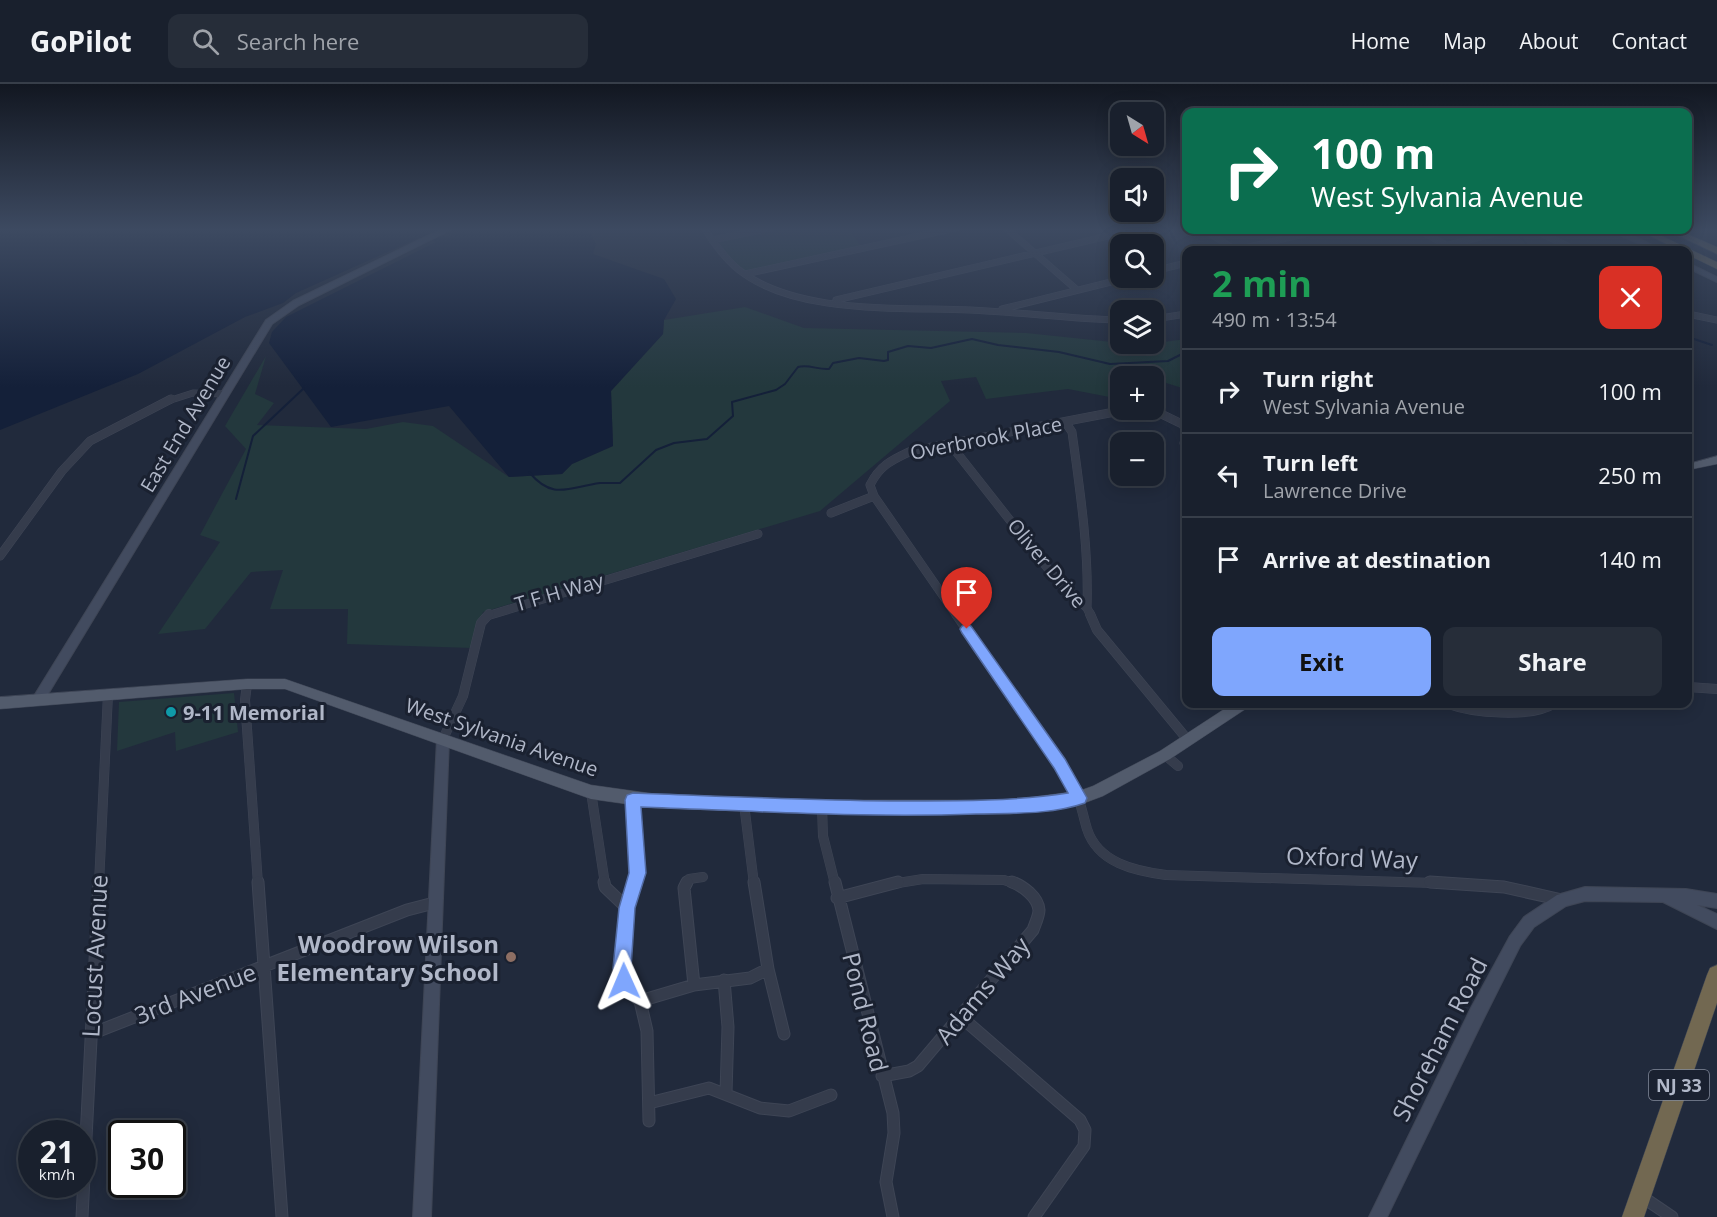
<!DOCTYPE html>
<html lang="en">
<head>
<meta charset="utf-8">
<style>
	:root { --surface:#19202d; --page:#262d39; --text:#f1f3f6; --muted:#9fa3aa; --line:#373e49; --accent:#7fa6fd }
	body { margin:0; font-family:"Open Sans",sans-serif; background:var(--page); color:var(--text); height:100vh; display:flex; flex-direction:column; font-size:22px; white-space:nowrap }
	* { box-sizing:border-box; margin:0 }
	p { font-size:20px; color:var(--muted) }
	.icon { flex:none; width:33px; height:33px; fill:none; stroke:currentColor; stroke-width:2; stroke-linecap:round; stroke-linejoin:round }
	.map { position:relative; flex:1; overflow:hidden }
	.sheet { position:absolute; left:1182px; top:162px; width:510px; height:462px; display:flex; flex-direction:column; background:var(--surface); border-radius:12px; box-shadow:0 3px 15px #0003,0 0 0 2px var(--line) }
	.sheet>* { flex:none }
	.guide { position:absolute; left:1182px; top:24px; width:510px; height:126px; border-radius:12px; box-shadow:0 3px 15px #0003,0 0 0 2px var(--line); background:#0b6e4f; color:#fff; overflow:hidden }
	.needle { width:39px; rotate:143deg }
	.fabs { position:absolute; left:1110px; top:18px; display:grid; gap:12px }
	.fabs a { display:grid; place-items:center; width:54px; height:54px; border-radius:12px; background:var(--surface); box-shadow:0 3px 15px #0003,0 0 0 2px var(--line); font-size:30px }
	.speed { position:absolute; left:18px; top:1036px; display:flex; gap:12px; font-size:30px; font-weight:700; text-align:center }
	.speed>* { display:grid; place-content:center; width:78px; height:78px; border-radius:50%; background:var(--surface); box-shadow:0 3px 15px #0003,0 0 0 2px var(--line); line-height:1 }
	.speed small { font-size:15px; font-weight:400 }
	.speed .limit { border:3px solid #111; border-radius:9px; background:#fff; color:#111 }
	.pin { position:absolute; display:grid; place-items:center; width:51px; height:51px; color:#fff; margin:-62px -26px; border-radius:50% 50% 50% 0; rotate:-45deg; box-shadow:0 0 6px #0007 }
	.pin .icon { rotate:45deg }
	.me { position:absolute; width:66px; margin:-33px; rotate:359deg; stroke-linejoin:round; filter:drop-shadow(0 0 4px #0008) }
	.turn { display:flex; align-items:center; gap:21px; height:126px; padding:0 30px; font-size:27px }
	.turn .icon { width:78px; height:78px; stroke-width:2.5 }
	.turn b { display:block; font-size:42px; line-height:51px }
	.round { display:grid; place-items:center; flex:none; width:63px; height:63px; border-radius:12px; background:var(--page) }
	.head { display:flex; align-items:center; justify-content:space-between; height:102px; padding:0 30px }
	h1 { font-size:36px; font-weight:700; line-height:45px; color:#1e9e55 }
	.cta { display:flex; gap:12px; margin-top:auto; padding:12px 30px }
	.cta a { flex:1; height:69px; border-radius:12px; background:var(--accent); color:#111; font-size:24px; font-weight:700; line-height:69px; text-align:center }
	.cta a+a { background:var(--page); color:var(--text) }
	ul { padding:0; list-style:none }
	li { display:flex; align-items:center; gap:18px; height:84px; padding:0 30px; border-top:2px solid var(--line) }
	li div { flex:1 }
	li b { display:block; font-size:22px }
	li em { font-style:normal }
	header { display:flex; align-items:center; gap:36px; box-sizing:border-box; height:84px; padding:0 30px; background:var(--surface); border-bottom:2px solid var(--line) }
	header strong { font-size:28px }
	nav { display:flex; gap:33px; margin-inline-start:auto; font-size:21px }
	.search { width:420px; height:54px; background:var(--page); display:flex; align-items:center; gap:15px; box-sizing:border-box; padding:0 21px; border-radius:12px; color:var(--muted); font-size:22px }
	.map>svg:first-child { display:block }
</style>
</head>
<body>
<header>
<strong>GoPilot</strong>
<div class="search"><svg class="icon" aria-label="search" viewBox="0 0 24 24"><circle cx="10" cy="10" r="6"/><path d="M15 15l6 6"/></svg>Search here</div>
<nav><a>Home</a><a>Map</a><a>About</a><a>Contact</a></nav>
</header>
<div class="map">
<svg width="1717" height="1133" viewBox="0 0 1717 1133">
	<rect width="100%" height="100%" fill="#212a3c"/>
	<!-- green -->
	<path fill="#23383d" d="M 771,144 L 847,144 L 862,163 L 743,190 L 712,156 Z
		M 745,223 L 804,244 L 1026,249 L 1141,261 L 1186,255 L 1186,302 L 1182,304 L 1163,298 L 1154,305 L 1154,292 L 1120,292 L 1120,315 L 1068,305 L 986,315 L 976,293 L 941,297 L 950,317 L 820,427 L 483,528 L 472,564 L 347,560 L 348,525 L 270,525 L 283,486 L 251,488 L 205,545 L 158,550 L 220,458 L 200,451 L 246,365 L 225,342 L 266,272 L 255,310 L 274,319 L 257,341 L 366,345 L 403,338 L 433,342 L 509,393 L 562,390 L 572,380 L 613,362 L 611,307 L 663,250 L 664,236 Z
		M 234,609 L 238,648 L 176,667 L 175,648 L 117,667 L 119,618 Z"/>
	<!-- water -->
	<path fill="#142039" d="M 0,144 L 441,144 L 296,209 L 283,219 L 245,233 L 138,290 L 0,346 Z
		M 464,144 L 587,144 L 596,160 L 593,170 L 664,195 L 676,215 L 664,236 L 663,250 L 611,307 L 613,362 L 572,380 L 562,390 L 509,393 L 449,322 L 331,343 L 269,259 L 272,248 L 286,233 Z"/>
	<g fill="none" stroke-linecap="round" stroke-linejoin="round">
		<!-- stream -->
		<path stroke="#142039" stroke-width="2" d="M 1515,148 L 1526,159 L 1524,163 L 1517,166
			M 1688,253 L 1712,261
			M 529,388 C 553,417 569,403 600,399 C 607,399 613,399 620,399 L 656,366 L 674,359 L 707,355 L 733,332 L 732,318 L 776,306 L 785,300 L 798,283 C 809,280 818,286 829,285 L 833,279 L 859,274 L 884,277 L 888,276 L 888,268 L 908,262 L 931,264 L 972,255 L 998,261 L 1059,268 L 1110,280 L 1168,277 L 1186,268
			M 236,415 L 253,352 L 304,304"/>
		<!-- river -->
		<path fill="#142039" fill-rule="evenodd" d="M 373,144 C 404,143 448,143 470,169 L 468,172 L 460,172 L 430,155 L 379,148 Z"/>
		<defs>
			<path id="street-far3" d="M 704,144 C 714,159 725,175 739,186 C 796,231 900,223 970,226 C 1020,228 1070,235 1120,236
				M 1006,144 L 1077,206
				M 1205,146 L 1235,166
				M 1419,146 L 1446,161
				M 1535,146 L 1575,166
				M 712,156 L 771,144
				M 1236,166 L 1321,146
				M 1430,166 L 1507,146
				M 1154,187 L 1186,179
				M 745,190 L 956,144
				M 836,216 L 1142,144
				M 1002,225 L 1127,194
				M 1688,230 L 1717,236
				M 1154,235 L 1186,230
				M 168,317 L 193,309 L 225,310"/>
			<path id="street-far2" d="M 1153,326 L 1182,340 L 1186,345
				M 1066,339 L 1072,348 C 1080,407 1089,465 1087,524
				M 1184,359 L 1186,356
				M 950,360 L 1053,491 L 1087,524 L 1091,532
				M 831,429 L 874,412
				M 0,472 L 62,387 L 90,357 L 171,315
				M 487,532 L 758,450
				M 957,532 L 874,412 L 870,401 C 880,381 892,376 911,367 L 1125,326"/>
			<path id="street-far1" d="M 956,530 L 1070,697 C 1080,713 1082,728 1087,745 C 1098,779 1135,787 1166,791 L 1467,800
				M 1090,530 L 1097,546 L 1187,655
				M 247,600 L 245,616 L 258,800
				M 1688,603 L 1717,605
				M 1449,620 C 1473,629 1531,634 1553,620
				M 443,655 L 463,612 L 481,539 L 489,530
				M 1165,671 L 1178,682
				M 591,708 L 605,800
				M 633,716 L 638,789 L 635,800
				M 744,720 L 754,800
				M 822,723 L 823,752 L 835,800
				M 99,800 L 108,610
				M 686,800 L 689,795 L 703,793
				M 892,800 L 923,795 L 1004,796 L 1016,800"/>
			<path id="street" d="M 258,798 L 282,1133
				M 604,798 L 605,803 L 627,824
				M 635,798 C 627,825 615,878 627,904 C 629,909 636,913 640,917 L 694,901 L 750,894 L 768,885
				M 687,798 L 684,804 L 694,901
				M 754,798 L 768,885 L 784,950
				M 835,798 L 893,1029 L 894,1049 L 886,1098 L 893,1133
				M 1430,798 L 1504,803 L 1562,816
				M 837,814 L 898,798
				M 724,896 L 728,943 L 726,1009
				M 640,917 L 647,947 L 649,1037
				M 960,932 L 1080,1036 L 1085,1046 L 1084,1062 L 1034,1133
				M 91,950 L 407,826 L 434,819
				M 882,992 L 909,987 L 918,982 L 1033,846 C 1035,840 1039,832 1039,826 C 1038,813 1023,802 1012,798
				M 649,1019 L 709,1004 L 760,1024 L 789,1027 L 831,1011
				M 1641,1112 L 1672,1133
				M 82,1133 L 99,798"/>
			<path id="secondary" d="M 444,144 L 454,144 L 299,221 L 272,240 L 42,620 L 34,620 L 32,616 L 34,612 L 266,236 L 293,217 Z
				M 1613,146 L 1621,146 L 1662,166 L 1653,166 L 1613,148 Z
				M 1688,179 L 1717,193 L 1717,198 L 1688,184 Z
				M 443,650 L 448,651 L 449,655 L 431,1133 L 413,1133 L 437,655 L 438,651 Z
				M 1585,803 L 1686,805 L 1717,810 L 1717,824 L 1697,821 L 1717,830 L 1717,845 L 1663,818 L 1585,817 L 1566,822 L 1534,843 L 1520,862 L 1483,936 L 1387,1133 L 1369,1133 L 1471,924 L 1510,852 L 1524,833 L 1557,811 Z"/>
			<path id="primary" d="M 1717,372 L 1717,380 L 1688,386 L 1688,380 Z
				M 247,595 L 285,595 L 591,701 L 655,710 L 822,716 L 1010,716 L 1079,707 L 1093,702 L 1160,667 L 1232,620 L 1249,620 L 1247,624 L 1170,675 L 1103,712 L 1079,721 L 1010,730 L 822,730 L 655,724 L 591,715 L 285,605 L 247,605 L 0,625 L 0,613 Z"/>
			<path id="highway" d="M 1639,146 L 1649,146 L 1717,178 L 1717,185 L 1688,171 L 1688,166 L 1678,166 Z
				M 1667,146 L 1678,146 L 1717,163 L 1717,170 Z
				M 1717,881 L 1717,919 L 1644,1133 L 1622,1133 L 1707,891 L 1710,884 Z"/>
		</defs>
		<!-- street-far3 casing -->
		<use href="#street-far3" stroke="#3e4555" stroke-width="7"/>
		<!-- street-far2 casing -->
		<use href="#street-far2" stroke="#3e4555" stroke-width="9"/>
		<!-- street-far1 casing -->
		<use href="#street-far1" stroke="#3e4555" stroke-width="10"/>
		<!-- street casing -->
		<use href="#street" stroke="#3e4555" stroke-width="13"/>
		<!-- secondary casing -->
		<use href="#secondary" stroke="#3e4555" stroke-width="2"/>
		<!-- primary casing -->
		<use href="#primary" stroke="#3e4555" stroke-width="1"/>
		<!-- highway casing -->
		<use href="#highway" stroke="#3d4453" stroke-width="1"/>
		<!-- street-far3 -->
		<use href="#street-far3" stroke="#353c4c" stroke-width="6"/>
		<!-- street-far2 -->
		<use href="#street-far2" stroke="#353c4c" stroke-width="8"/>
		<!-- street-far1 -->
		<use href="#street-far1" stroke="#353c4c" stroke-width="9"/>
		<!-- street -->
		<use href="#street" stroke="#353c4c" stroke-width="11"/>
		<!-- secondary -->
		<use href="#secondary" fill="#424b5f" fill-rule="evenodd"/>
		<!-- primary -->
		<use href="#primary" fill="#525b6c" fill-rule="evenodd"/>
		<!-- highway -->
		<use href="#highway" fill="#726851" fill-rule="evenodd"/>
	</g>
	<!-- sky -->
	<linearGradient id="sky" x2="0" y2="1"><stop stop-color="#121721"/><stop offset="0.48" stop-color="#3d4a61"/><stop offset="1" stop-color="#3d4a61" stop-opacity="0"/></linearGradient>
	<rect width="1717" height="303" fill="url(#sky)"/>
	<!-- route -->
	<path fill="#7fa6fd" stroke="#536ca4" stroke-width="1.5" d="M 967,540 L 971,542 L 1065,675 L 1087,714 L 1085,719 C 1051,731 1011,729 976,730 C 864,734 752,727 641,723 L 646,789 L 635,824 L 631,884 L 633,897 L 630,904 L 624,906 L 618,904 L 613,884 L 619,824 L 629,789 L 625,716 L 627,711 L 633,709 C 719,712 804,716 890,717 C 949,717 1009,718 1068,709 L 1054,684 L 962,549 L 960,545 L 962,542 Z"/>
	<!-- markers -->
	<circle fill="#0f9aa8" stroke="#1a2130" stroke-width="2" cx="171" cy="628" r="6"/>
	<circle fill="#8d6e63" stroke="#1a2130" stroke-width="2" cx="511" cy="873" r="6"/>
	<g text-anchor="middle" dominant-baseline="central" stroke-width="6" stroke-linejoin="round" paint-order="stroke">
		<!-- shield labels -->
		<rect fill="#1a2130" stroke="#838a9a" stroke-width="1.5" x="1649" y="986" width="60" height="30" rx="4.5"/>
		<g font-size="18" font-weight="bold" fill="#b0b7c8">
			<text x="1679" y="1001">NJ 33</text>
		</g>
		<!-- street labels -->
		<g font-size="20" fill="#b0b7c8" stroke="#1a2130">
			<text transform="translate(185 340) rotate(-59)">East End Avenue</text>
			<text transform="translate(986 354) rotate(-11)">Overbrook Place</text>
			<text transform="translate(1047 479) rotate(50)">Oliver Drive</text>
			<text transform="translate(559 508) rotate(-16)">T F H Way</text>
			<text transform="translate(502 653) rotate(19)">West Sylvania Avenue</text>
		</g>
		<!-- poi labels -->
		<g font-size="20" font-weight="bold" fill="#b0b7c8" stroke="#1a2130" text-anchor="start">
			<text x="183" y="628">9-11 Memorial</text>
		</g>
		<!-- near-street labels -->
		<g font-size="24" fill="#b0b7c8" stroke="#1a2130">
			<text transform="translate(1352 773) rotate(2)">Oxford Way</text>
			<text transform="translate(94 872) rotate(-87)">Locust Avenue</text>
			<text transform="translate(982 906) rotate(-50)">Adams Way</text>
			<text transform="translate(195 909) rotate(-21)">3rd Avenue</text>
			<text transform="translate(866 928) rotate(76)">Pond Road</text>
			<text transform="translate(1439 955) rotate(-63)">Shoreham Road</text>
		</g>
		<!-- near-poi labels -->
		<g font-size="24" font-weight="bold" fill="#b0b7c8" stroke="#1a2130" text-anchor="end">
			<text x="499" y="859">Woodrow Wilson<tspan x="499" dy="28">Elementary School</tspan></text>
		</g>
	</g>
</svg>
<div class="fabs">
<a><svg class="needle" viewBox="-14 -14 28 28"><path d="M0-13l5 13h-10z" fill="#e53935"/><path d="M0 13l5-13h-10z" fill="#9fa3aa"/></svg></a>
<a><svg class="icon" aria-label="sound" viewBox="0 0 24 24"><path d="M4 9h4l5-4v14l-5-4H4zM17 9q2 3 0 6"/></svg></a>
<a><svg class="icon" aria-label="search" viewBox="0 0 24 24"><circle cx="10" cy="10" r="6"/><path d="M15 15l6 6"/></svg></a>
<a><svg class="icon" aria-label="layers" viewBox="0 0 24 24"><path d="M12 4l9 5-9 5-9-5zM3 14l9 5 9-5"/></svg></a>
<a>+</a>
<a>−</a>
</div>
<div class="speed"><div>21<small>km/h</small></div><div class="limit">30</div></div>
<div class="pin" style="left:967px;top:545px;background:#d93025"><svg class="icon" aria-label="arrive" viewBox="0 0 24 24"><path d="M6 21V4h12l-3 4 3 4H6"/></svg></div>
<svg class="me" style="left:624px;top:897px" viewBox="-20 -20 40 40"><path d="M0-17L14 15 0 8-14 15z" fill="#7fa6fd" stroke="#fff" stroke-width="4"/></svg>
<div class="guide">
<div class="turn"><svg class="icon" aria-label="right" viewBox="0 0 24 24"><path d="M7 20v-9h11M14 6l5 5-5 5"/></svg><div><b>100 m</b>West Sylvania Avenue</div></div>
</div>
<section class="sheet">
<div class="head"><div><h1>2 min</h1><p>490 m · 13:54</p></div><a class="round" style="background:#d93025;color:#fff"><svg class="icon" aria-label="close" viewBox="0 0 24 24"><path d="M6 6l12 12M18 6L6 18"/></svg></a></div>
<ul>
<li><svg class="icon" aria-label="right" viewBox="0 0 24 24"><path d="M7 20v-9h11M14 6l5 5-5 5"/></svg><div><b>Turn right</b><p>West Sylvania Avenue</p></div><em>100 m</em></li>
<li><svg class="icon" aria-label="left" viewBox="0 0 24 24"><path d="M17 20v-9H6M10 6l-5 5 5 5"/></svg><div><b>Turn left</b><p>Lawrence Drive</p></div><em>250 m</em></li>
<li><svg class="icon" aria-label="arrive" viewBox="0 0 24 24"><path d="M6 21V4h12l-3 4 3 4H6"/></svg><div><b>Arrive at destination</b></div><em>140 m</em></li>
</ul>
<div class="cta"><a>Exit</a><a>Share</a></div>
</section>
</div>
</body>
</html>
